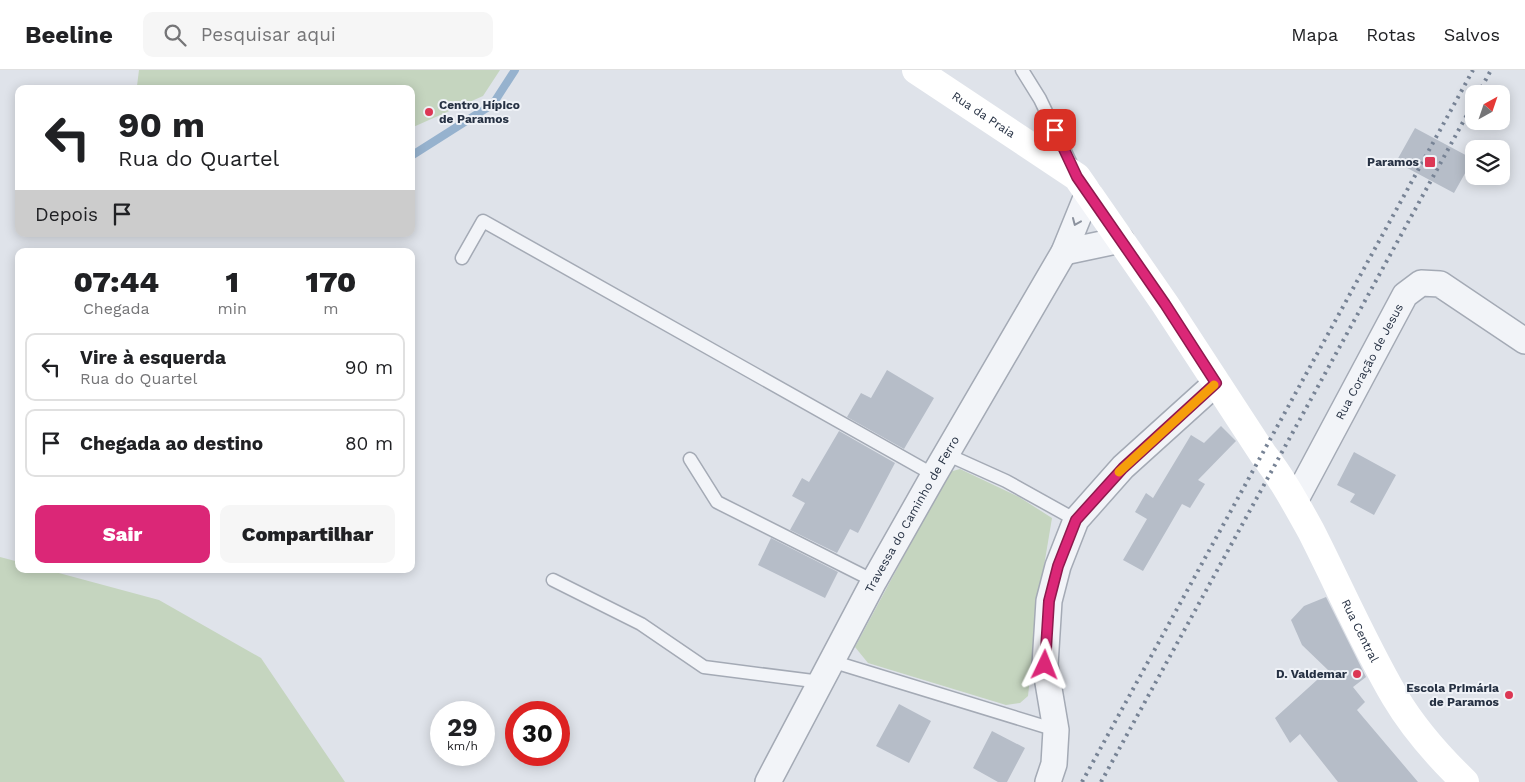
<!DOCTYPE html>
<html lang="pt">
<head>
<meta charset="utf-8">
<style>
	:root { --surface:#fff; --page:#f6f6f6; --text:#202124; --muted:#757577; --line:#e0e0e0; --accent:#db2777 }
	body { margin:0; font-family:"Work Sans",sans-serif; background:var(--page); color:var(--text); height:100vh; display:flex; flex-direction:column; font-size:19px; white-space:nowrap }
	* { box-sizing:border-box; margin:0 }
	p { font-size:16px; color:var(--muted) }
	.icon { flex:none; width:28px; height:28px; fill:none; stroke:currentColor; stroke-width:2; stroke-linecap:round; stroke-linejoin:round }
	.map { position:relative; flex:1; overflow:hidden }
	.panel { position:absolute; left:15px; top:178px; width:400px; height:325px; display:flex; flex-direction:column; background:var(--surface); border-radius:10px; box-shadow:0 2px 12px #0003 }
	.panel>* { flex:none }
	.hud { position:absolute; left:15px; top:15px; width:400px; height:152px; border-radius:10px; box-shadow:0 2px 12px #0003; background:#fff; color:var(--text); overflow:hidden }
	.needle { width:32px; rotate:40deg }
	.fabs { position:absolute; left:1465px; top:15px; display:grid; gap:10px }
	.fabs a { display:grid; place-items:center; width:45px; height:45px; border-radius:10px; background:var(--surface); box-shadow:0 2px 12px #0003; font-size:25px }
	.speed { position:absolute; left:430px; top:631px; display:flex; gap:10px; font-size:25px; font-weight:700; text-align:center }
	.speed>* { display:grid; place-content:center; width:65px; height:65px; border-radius:50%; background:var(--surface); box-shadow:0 2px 12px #0003; line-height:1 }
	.speed small { font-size:12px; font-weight:400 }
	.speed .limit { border:8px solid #d22; background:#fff; color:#111 }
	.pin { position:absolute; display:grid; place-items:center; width:42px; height:42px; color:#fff; margin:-21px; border-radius:10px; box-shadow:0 2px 8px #0006 }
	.me { position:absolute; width:55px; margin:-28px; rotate:2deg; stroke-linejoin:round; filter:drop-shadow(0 0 4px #0008) }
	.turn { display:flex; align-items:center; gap:18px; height:105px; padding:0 20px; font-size:22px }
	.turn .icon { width:65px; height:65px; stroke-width:2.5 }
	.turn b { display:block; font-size:35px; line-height:42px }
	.then { display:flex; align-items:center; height:48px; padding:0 20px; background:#0003; gap:10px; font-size:19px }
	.eta { display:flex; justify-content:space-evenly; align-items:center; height:85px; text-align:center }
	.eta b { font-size:30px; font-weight:800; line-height:35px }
	.cta { display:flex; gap:10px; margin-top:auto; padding:10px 20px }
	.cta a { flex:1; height:58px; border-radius:10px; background:var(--accent); color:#fff; font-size:20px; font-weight:800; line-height:58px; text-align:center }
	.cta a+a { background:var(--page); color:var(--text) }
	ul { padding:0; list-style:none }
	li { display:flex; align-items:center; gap:15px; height:68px; margin:0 10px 8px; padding:0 10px; border:2px solid var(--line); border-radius:10px }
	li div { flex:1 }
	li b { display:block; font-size:19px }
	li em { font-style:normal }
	header { display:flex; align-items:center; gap:30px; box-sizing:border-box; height:70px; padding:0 25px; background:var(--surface); border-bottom:1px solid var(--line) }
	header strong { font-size:24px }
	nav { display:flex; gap:28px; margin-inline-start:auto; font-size:18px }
	.search { width:350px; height:45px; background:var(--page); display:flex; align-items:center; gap:12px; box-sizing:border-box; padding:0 18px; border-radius:10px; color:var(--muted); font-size:19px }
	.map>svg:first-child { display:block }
</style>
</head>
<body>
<header>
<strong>Beeline</strong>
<div class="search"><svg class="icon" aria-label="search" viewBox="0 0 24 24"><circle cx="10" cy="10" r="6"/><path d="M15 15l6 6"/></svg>Pesquisar aqui</div>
<nav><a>Mapa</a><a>Rotas</a><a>Salvos</a></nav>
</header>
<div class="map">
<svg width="1525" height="712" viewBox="0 0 1525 712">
	<rect width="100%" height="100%" fill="#dfe3ea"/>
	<!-- green -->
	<path fill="#c5d5bf" d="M 139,0 L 500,0 L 483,26 L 411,58 L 411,19 L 140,19 L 137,16 Z
		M 960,399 L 1019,427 L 1052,448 L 1038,532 L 1028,626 L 1020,633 L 1006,635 L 868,593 L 855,577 L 949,402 Z
		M 0,487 L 19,492 L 19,499 L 44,499 L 159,530 L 261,588 L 345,712 L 0,712 Z"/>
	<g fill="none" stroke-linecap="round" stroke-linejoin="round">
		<!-- stream -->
		<path stroke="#96b2ce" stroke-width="8" d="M 411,86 L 493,34 L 515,0"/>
	</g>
	<!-- building -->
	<path fill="#b6bdc8" d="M 1415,58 L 1473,89 L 1454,123 L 1396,92 Z
		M 887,300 L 934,328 L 904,379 L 847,347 L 861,323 L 871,328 Z
		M 1221,356 L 1236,371 L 1198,410 L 1205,414 L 1190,438 L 1182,434 L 1143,501 L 1123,490 L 1147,449 L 1135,442 L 1146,423 L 1153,428 L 1191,365 L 1204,373 Z
		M 839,361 L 895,393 L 858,463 L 850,459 L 837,483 L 790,460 L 805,433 L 792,426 L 802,408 L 809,412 Z
		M 1354,382 L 1396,405 L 1374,445 L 1350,432 L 1355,424 L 1337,415 Z
		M 771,468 L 838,502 L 825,528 L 758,495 Z
		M 1326,527 L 1366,607 L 1353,617 L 1365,632 L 1357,640 L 1418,712 L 1338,712 L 1300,664 L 1290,673 L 1275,648 L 1328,600 L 1302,575 L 1291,550 L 1304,536 Z
		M 899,634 L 931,651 L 909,693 L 876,676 Z
		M 992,661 L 1025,678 L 1007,712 L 998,712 L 973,698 Z"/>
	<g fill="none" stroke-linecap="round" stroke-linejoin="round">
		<defs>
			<path id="lane" d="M 1022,0 L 1040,29 L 1073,98
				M 462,188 L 483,151 L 934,405
				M 946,384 L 1006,411 L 1076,450
				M 690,389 L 717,432 L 874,511
				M 553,510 L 641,554 L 704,597 L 821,612
				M 831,591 L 1056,660"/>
			<g id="street">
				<path d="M 1064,182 L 1121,170"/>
				<path id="s1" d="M 1295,431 L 1405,225 L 1421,213 L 1440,214 L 1525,271"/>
				<path id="s2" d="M 768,712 L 874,511 L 934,405 L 1064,182 L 1088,123"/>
				<path d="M 1048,712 L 1054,694 L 1056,660 L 1045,595 L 1049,531 L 1058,496 L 1076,450 L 1123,397 L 1216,313"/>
			</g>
		</defs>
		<!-- lane casing -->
		<use href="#lane" stroke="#a4aab5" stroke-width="15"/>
		<!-- street casing -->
		<use href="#street" stroke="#a4aab5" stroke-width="28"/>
		<!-- lane -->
		<use href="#lane" stroke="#f2f4f8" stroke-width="12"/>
		<!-- street -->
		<use href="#street" stroke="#f2f4f8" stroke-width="25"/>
		<!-- secondary -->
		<path stroke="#fff" stroke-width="28" id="s3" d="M 916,0 L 1077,107 L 1165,234 L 1263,384 C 1282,408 1296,434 1311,461 C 1339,516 1364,574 1395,627 C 1414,659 1438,686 1465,712"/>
		<!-- rail -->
		<path stroke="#778395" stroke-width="4" stroke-dasharray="2.5 5" stroke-linecap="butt" d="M 1478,24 L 1491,0
			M 1082,712 L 1473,0
			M 1101,712 L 1474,32"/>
	</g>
	<!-- one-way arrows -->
	<defs><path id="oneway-chevron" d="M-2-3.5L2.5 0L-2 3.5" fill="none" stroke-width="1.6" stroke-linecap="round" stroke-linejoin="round" transform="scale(1.25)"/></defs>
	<use stroke="#8c929e" href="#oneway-chevron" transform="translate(1076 152) rotate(113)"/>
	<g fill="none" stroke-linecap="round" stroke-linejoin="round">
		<defs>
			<path id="route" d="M 1045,595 L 1049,531 L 1058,496 L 1076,450 L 1123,398 L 1216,313 L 1165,234 L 1077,107 L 1055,60"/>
		</defs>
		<!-- route casing -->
		<use href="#route" stroke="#8e194d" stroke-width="12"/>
		<!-- route -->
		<use href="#route" stroke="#db2777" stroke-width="9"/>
		<!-- slow -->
		<path stroke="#f59e0b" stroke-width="9" d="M 1119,402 L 1214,315"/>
	</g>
	<!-- markers -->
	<g fill="#dc3754" stroke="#eff2f7" stroke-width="2">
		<circle cx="429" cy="42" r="5"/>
		<rect x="1424" y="86" width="12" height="12" rx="2.5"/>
		<circle cx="1357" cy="604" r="5"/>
		<circle cx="1509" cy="625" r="5"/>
	</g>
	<g text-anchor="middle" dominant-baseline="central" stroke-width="4" stroke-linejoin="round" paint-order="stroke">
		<!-- poi labels -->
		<g font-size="12" font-weight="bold" fill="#263143" stroke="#eff2f7" text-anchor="end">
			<text x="439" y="35" text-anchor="start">Centro Hípico<tspan x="439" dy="14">de Paramos</tspan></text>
			<text x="1419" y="92">Paramos</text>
			<text x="1347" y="604">D. Valdemar</text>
			<text x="1499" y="618">Escola Primária<tspan x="1499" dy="14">de Paramos</tspan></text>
		</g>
		<!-- street labels -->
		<g font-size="12" fill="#263143" stroke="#eff2f7">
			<text stroke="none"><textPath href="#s3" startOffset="81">Rua da Praia</textPath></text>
			<text stroke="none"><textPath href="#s1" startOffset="158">Rua Coração de Jesus</textPath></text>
			<text stroke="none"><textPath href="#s2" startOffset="304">Travessa do Caminho de Ferro</textPath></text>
			<text stroke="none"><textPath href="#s3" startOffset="729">Rua Central</textPath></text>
		</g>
	</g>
</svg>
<div class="fabs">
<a><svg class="needle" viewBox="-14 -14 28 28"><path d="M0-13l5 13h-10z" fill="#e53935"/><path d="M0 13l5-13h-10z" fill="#757577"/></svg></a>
<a><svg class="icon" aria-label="layers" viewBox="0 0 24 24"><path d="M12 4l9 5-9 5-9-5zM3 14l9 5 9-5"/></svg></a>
</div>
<div class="speed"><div>29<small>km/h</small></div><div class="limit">30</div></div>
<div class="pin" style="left:1055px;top:60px;background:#d93025"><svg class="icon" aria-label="arrive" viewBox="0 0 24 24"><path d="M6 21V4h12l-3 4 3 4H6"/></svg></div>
<svg class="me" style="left:1045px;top:595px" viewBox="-20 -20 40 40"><path d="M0-17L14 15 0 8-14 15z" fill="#db2777" stroke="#fff" stroke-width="4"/></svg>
<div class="hud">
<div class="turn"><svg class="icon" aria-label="left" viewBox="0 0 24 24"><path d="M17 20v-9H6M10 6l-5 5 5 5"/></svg><div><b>90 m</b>Rua do Quartel</div></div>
<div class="then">Depois<svg class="icon" aria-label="arrive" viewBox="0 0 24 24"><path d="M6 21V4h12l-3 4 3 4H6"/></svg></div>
</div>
<section class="panel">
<div class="eta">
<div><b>07:44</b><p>Chegada</p></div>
<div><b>1</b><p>min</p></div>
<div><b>170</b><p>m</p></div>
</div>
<ul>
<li><svg class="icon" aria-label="left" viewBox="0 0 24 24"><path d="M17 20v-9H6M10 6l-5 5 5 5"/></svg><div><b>Vire à esquerda</b><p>Rua do Quartel</p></div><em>90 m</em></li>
<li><svg class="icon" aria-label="arrive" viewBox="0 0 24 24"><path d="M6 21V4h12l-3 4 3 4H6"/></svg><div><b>Chegada ao destino</b></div><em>80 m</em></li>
</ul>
<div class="cta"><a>Sair</a><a>Compartilhar</a></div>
</section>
</div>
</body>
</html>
